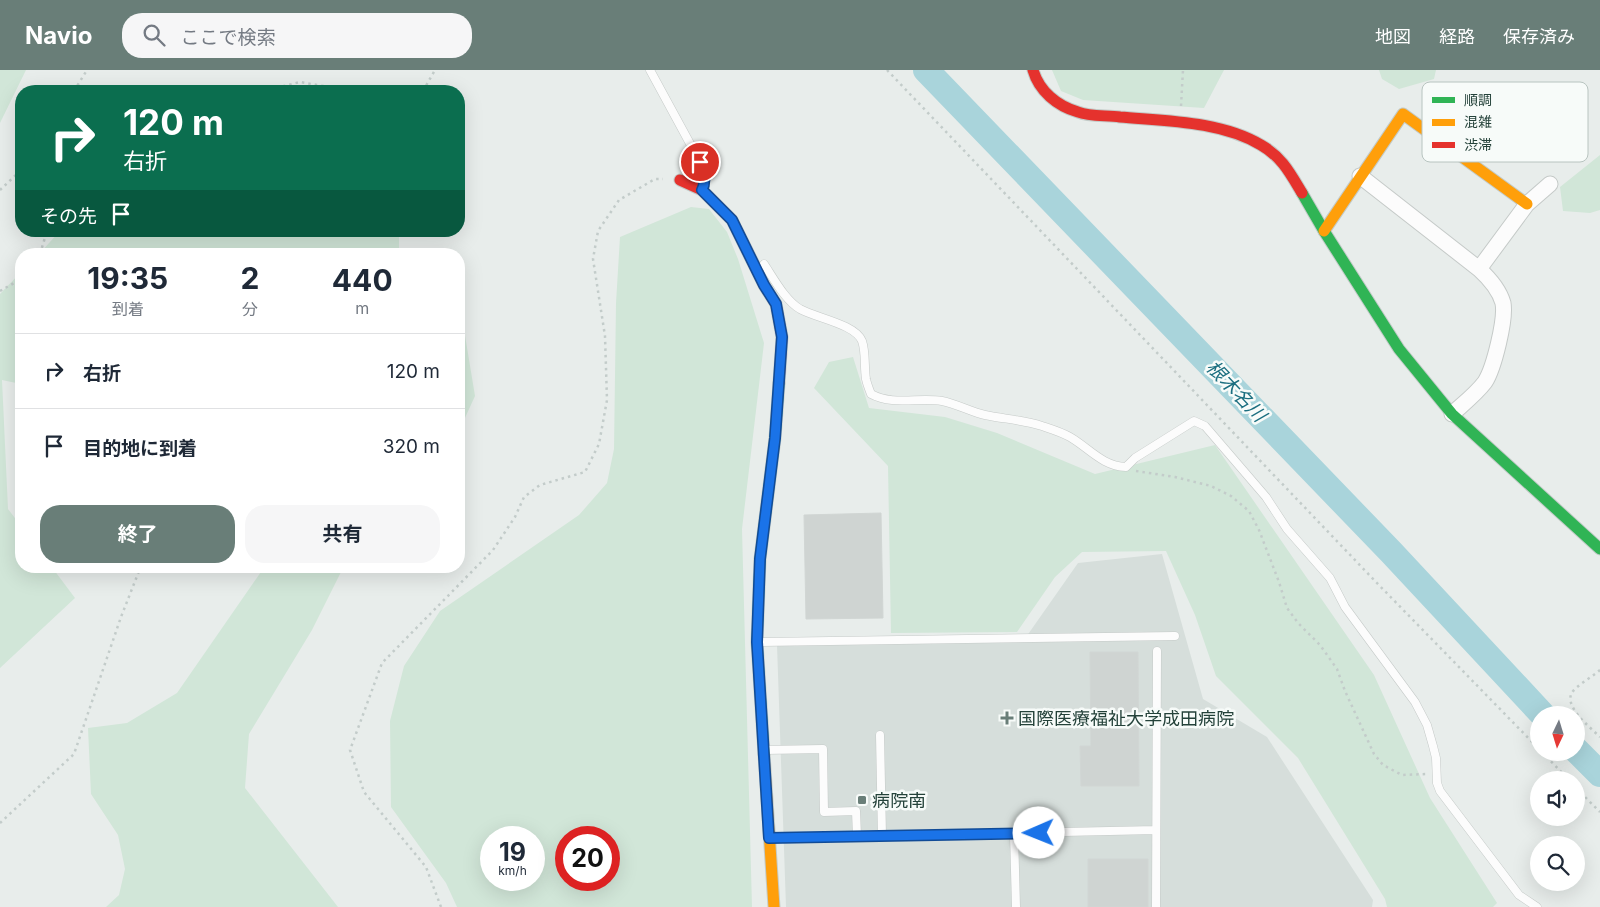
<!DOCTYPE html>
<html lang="ja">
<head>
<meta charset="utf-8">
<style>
	:root { --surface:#fff; --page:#f6f6f7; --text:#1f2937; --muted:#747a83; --line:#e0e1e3; --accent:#697e78 }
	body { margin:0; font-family:Inter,"Noto Sans JP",sans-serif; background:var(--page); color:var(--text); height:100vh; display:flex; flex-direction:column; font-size:19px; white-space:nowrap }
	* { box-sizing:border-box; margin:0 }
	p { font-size:16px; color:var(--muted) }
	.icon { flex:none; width:28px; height:28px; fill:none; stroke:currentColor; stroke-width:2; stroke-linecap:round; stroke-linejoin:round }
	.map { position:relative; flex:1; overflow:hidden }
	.side { position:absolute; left:15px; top:178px; width:450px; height:325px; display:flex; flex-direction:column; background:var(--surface); border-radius:20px; box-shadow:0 5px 20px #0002 }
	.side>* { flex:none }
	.guide { position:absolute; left:15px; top:15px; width:450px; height:152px; border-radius:20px; box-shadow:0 5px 20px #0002; background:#0b6e4f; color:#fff; overflow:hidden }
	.needle { width:32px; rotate:184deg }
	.buttons { position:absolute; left:1530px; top:636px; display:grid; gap:10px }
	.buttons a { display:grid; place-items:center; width:55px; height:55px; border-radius:50%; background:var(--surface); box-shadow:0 5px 20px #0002; font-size:25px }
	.speed { position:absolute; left:480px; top:756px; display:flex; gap:10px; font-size:25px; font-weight:700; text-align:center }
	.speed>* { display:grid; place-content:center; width:65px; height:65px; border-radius:50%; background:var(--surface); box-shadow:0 5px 20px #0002; line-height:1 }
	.speed small { font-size:12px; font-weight:400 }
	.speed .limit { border:8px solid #d22; background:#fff; color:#111 }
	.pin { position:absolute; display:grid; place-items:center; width:42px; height:42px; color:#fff; margin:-21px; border:2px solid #fff; border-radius:50%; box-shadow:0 1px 5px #0007 }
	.me { position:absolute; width:55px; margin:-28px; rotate:269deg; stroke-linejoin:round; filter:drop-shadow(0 0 4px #0008) }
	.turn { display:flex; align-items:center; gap:18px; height:105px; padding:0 25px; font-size:22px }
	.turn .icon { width:65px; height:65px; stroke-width:2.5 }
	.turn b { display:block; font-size:35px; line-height:42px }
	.then { display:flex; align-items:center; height:48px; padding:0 25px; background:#0003; gap:10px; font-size:19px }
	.eta { display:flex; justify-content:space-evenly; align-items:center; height:85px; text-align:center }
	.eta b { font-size:30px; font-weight:700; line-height:35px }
	.action { display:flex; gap:10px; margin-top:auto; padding:10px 25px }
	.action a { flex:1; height:58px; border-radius:20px; background:var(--accent); color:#fff; font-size:20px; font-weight:700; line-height:58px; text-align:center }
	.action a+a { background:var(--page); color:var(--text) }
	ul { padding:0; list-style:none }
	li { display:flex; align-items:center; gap:15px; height:75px; padding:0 25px; border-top:1px solid var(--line) }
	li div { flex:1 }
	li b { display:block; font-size:19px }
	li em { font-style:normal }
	header { display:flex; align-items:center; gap:30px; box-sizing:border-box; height:70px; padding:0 25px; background:var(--accent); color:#fff }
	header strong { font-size:24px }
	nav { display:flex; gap:28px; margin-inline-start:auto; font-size:18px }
	.search { width:350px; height:45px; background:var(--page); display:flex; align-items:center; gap:12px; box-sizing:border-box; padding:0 18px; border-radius:20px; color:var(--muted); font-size:19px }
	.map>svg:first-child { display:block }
</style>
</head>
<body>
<header>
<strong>Navio</strong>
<div class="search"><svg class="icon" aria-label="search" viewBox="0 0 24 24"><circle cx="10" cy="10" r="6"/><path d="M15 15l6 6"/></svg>ここで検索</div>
<nav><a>地図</a><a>経路</a><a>保存済み</a></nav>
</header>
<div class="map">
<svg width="1600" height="837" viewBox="0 0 1600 837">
	<rect width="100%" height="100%" fill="#e8edeb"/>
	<!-- built -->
	<path fill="#d6dedb" d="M 1162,484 L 1203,629 L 1267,667 L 1373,830 L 1372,837 L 786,837 L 777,575 L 1024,570 L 1078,493 Z"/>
	<!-- green -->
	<path fill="#d1e6d8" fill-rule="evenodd" d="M 0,0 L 26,0 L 0,53 Z
		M 1052,0 L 1224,0 L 1204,38 L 1083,30 L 1061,21 Z
		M 1379,0 L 1436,0 L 1434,9 L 1399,19 L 1382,9 Z
		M 1600,85 L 1600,140 L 1590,143 L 1563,141 L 1560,117 Z
		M 691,137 L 709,139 L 727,162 L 738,189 L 764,273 L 742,459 L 752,837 L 457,837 L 446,813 L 391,737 L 390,651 L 404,596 L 440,541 L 579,445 L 607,413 L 614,379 L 616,233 L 620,167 ZM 491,768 L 534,768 L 534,810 L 491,810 ZM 566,768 L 609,768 L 609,810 L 566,810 Z
		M 60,161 L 399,161 L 399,184 L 39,184 Z
		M 21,202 L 21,314 L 2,310 L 8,439 L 21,456 L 21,496 L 51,496 L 75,528 L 0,598 L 0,224 Z
		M 459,229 L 475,326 L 459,361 Z
		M 853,287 L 869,338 L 945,347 L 997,363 L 1095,404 L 1215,375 L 1374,605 L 1430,728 L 1497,833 L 1493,837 L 1387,837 L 1385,829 L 1298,688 L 1216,606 L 1195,545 L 1166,481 L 1082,482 L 1055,507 L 1017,562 L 891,563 L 888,396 L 814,318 L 829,292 Z
		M 265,496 L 344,496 L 312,560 L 249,664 L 245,718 L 338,837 L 106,837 L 119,825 L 125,799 L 118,765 L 91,724 L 88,658 L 127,653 L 177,623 Z"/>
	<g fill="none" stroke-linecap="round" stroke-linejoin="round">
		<!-- river -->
		<path stroke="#a9d4db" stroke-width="26" d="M 926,0 L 1391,482 L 1543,645
			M 1576,680 L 1600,704"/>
	</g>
	<!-- building -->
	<path fill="#cfd4d2" stroke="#d1d6d4" d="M 881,443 L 883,548 L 806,549 L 804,445 Z
		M 1090,582 L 1138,582 L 1139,716 L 1081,716 L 1080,676 L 1091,676 Z
		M 1088,789 L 1148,789 L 1148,837 L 1088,837 Z"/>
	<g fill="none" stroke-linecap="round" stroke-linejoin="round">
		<defs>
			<path id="lane" d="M 650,0 L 700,92 C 703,101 707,110 703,119
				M 764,194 C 774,209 785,230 800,239 C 816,248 855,254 862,271 C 866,282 864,297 866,309 C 867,314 869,319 871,324 C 893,336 919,327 942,331 C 957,334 971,342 985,345 C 1004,349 1024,350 1042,356 C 1051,359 1061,362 1070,367 C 1089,378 1102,396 1126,397 L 1135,388 L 1194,351 L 1205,356 L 1266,427 L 1287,459 L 1330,508 L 1345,537 L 1415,632 L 1427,655 L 1433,676 L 1436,688 L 1437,713 L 1440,721 L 1519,825 L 1537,837
				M 759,572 L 1175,566
				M 880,665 L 882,766
				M 765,680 L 823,679 L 824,742 L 856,741 L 857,766
				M 1014,763 L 1016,837
				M 771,768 L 1156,760
				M 1156,837 L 1157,581"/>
			<path id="street" d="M 1360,106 L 1479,199 C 1490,209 1499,219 1503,233 C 1506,249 1494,298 1485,312 C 1476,324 1463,334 1452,344
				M 1479,199 L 1527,134 L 1550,114"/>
			<path id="fast" d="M 1302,123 L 1324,161 L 1399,279 L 1452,344 L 1600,479
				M 764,684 L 757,572 L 760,489 L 775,368 L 779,313"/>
			<path id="slow" d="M 1324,161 L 1403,44 L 1527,134
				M 764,684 L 774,837"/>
			<path id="jam" d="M 1033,0 C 1039,21 1057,36 1078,42 C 1090,47 1107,45 1120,47 C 1165,51 1221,51 1261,75 C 1282,87 1290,103 1302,123
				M 680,110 L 702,120 L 732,150 L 764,215 L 776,234 L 782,267 L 779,313"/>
		</defs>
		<!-- lane casing -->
		<use href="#lane" stroke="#c5cac8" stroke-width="9"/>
		<!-- street casing -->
		<use href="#street" stroke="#c5cac8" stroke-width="17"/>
		<!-- fast casing -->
		<use href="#fast" stroke="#c3cbc8" stroke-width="13"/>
		<!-- slow casing -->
		<use href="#slow" stroke="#c3cbc8" stroke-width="13"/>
		<!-- jam casing -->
		<use href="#jam" stroke="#c3cbc8" stroke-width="13"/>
		<!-- path -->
		<path stroke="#c3ccca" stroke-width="2.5" stroke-dasharray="2.5 4" stroke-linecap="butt" d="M 887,0 L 1375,511 L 1539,679
			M 74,21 L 87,0
			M 264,21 L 300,12 L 352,21
			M 423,21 L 435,0
			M 1181,36 L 1183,0
			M 0,120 L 21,100
			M 40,184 L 47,161
			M 0,221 L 21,209
			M 1136,401 L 1175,407 L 1211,416 L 1231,426 L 1249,441 L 1259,460 L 1279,512 L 1287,538 L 1298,553 L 1320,575 L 1337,599 L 1345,621 L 1374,684 L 1383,695 L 1402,705 L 1427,704
			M 1600,600 C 1592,607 1582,612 1574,620 C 1560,634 1590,657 1600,667
			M 1542,682 L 1569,710
			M 1576,718 L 1600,742
			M 0,753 L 74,684 L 121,547 L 141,496
			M 441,837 L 426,797 L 364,722 L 350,680 L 382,593 L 493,480 L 515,447 L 524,427 L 540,415 L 585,402 L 599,374 L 607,330 L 605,266 L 593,189 L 598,161 L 619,130 L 655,109 L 663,109"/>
		<!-- lane -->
		<use href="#lane" stroke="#fcfcfc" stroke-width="8"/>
		<!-- street -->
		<use href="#street" stroke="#fcfcfc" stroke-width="15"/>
		<!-- fast -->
		<use href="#fast" stroke="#30b455" stroke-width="11"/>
		<!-- slow -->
		<use href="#slow" stroke="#ff9f0a" stroke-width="11"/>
		<!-- jam -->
		<use href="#jam" stroke="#e5322d" stroke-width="11"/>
	</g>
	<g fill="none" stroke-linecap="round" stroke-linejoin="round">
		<defs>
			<path id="route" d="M 700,92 C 703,101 707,110 702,120 L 732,150 L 764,215 L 776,234 L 782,267 L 775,368 L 760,489 L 757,572 L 769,768 L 1039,763"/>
		</defs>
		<!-- route casing -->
		<use href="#route" stroke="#114b97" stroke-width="12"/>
		<!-- route -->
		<use href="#route" stroke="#1a73e8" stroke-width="9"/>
	</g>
	<!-- markers -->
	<g fill="#697e78" stroke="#f7fbf9" stroke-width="2">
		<path d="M1004.5 640.5h5v5h5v5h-5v5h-5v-5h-5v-5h5z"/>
		<rect x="857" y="725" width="10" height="10" rx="2.5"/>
	</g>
	<g text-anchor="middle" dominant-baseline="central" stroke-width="5" stroke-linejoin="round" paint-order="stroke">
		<!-- poi labels -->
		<g font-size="18" fill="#24423a" stroke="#f7fbf9" text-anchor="start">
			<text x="1018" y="648">国際医療福祉大学成田病院</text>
			<text x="872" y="730">病院南</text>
		</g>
		<!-- water labels -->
		<g font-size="19" font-style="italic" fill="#1c6f80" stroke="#f7fbf9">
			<text transform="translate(1236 321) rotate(46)">根木名川</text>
		</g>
	</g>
	<!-- legend -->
	<rect x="1422" y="12" width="166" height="80" rx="8" fill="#f7fbf9" stroke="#b8c4c0" stroke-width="1"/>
	<rect x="1432" y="27" width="23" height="6" fill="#30b455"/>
	<rect x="1432" y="49" width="23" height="7" fill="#ff9f0a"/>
	<rect x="1432" y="72" width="23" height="6" fill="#e5322d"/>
	<g font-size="14" fill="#24423a">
		<text x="1464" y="35">順調</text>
		<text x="1464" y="57">混雑</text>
		<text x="1464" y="80">渋滞</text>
	</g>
</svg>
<div class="buttons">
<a><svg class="needle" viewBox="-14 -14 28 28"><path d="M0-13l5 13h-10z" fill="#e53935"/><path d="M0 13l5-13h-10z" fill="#747a83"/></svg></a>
<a><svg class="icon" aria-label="sound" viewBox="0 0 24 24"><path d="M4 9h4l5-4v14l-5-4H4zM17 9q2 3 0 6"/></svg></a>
<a><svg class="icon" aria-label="search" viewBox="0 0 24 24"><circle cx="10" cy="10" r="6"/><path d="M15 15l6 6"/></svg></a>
</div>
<div class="speed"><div>19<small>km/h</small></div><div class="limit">20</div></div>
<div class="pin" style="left:700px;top:92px;background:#d93025"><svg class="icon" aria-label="arrive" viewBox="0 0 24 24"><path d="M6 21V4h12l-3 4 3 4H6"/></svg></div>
<svg class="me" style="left:1039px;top:763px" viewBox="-20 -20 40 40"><circle r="19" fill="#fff"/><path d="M0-13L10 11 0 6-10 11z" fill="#1a73e8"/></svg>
<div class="guide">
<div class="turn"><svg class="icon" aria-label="right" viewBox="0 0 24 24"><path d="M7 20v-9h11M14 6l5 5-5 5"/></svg><div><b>120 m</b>右折</div></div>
<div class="then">その先<svg class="icon" aria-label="arrive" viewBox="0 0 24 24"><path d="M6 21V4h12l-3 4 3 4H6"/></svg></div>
</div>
<section class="side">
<div class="eta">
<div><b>19:35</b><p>到着</p></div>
<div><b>2</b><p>分</p></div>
<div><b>440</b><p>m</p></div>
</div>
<ul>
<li><svg class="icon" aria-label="right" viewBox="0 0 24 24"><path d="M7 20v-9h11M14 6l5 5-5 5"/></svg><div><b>右折</b></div><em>120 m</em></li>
<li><svg class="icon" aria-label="arrive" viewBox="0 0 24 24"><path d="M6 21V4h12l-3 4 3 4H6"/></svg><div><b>目的地に到着</b></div><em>320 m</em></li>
</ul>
<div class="action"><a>終了</a><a>共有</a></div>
</section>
</div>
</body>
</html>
